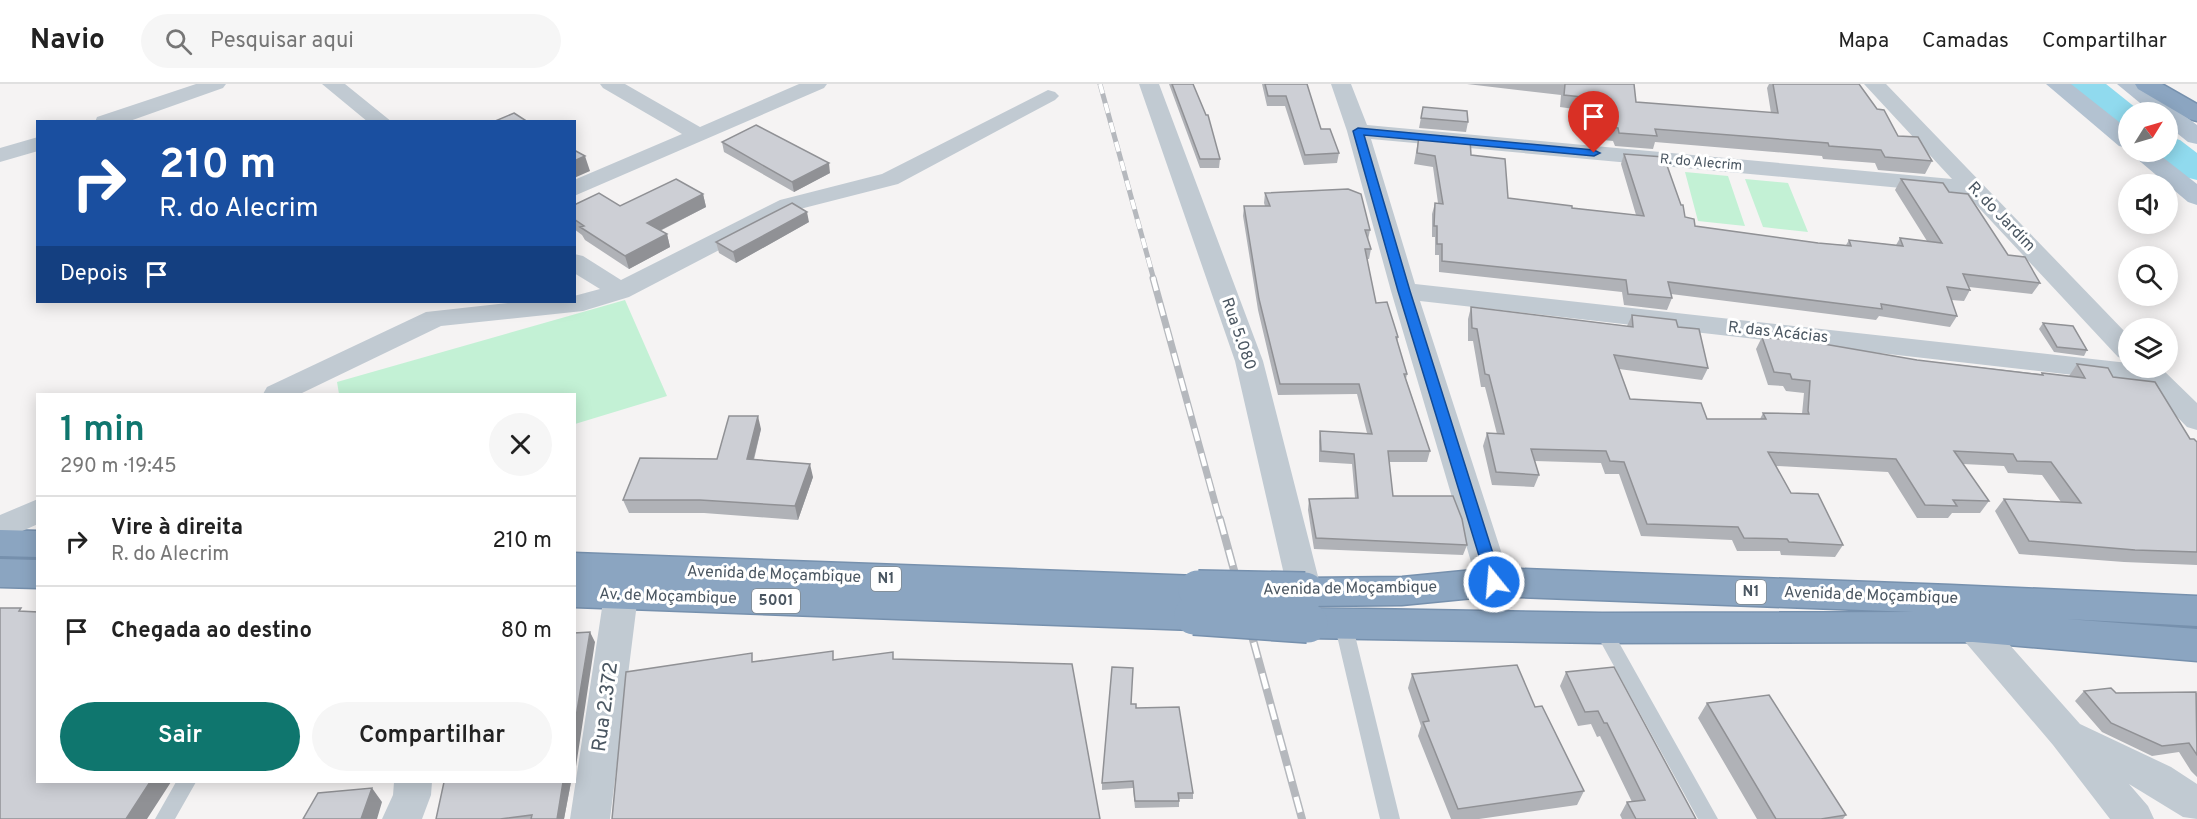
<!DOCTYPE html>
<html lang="pt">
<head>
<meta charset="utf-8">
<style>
	:root { --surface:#fff; --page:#f6f6f6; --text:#222; --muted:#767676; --line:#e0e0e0; --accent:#0f766e }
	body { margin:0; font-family:Overpass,sans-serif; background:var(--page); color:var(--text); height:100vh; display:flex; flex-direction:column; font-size:22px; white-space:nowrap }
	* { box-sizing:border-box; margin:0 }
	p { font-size:20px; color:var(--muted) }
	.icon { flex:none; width:33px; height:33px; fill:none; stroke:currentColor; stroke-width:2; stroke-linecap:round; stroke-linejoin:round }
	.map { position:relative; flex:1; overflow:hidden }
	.details { position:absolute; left:36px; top:309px; width:540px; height:390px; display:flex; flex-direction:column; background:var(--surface); border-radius:0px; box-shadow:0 3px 15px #0003 }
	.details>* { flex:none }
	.top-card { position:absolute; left:36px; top:36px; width:540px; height:183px; border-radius:0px; box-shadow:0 3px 15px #0003; background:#1a4fa0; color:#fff; overflow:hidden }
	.needle { width:39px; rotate:53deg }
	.fabs { position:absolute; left:2118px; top:18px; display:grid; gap:12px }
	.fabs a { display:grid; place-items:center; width:60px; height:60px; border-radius:50%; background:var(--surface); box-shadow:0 3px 15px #0003; font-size:30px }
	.pin { position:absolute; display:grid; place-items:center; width:51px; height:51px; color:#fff; margin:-62px -26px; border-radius:50% 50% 50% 0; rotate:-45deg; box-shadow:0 0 6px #0007 }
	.pin .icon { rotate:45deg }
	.me { position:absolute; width:66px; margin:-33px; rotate:343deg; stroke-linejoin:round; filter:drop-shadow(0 0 4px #0008) }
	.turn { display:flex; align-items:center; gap:21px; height:126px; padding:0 24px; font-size:27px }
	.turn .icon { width:78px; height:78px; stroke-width:2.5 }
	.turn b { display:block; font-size:42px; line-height:51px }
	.then { display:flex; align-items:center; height:57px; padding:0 24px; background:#0003; gap:12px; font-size:22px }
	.round { display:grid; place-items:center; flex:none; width:63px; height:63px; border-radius:32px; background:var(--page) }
	.summary { display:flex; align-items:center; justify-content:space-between; height:102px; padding:0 24px }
	h1 { font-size:36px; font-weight:600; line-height:45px; color:var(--accent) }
	.button { display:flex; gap:12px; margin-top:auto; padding:12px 24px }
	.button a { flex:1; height:69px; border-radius:36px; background:var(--accent); color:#fff; font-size:24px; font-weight:600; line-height:69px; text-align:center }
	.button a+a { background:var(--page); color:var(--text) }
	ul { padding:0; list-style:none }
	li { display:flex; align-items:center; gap:18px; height:90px; padding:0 24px; border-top:2px solid var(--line) }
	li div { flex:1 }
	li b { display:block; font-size:22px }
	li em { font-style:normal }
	header { display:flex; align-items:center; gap:36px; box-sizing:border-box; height:84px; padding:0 30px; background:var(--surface); border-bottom:2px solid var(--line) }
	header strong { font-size:28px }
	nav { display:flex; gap:33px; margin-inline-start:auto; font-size:21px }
	.search { width:420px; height:54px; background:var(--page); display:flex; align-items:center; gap:15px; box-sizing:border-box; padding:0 21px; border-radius:33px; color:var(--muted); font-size:22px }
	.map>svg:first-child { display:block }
</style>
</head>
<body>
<header>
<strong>Navio</strong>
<div class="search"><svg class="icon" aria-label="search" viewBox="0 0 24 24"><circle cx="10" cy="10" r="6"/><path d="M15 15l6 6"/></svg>Pesquisar aqui</div>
<nav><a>Mapa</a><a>Camadas</a><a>Compartilhar</a></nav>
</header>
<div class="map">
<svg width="2197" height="735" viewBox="0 0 2197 735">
	<rect width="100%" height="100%" fill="#f5f3f3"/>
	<!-- green -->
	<path fill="#c3f1d5" d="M 1685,88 L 1728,92 L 1745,142 L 1698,137 Z
		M 1745,95 L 1788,99 L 1808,148 L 1763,143 Z
		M 625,216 L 667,312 L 575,340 L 574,310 L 339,310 L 337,298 Z"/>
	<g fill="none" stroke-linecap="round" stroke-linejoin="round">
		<!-- river -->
		<path fill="#90daee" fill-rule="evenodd" d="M 2070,0 L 2106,0 L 2141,28 L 2128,28 L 2128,43 L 2117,40 L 2075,7 Z
			M 2168,53 L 2180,56 L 2197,69 L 2197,96 L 2185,93 L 2154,68 L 2168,68 Z"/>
		<defs>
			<path id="highway" d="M 2135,0 L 2162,0 L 2197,20 L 2197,37 L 2189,35 L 2138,5 Z
				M 0,446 L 38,447 L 38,473 L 0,472 Z
				M 574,469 L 1198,492 L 1211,496 L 1216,506 L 1211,516 L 1202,519 L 1207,521 L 1213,531 L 1207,541 L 1194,546 L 574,523 Z
				M 0,475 L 38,476 L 38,504 L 0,503 Z
				M 1494,484 L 1951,501 L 2197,512 L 2197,542 L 2067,535 L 2197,545 L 2197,577 L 1973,558 L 1602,559 L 1308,554 L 1295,550 L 1289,539 L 1295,528 L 1308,524 L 1602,529 L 1913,528 L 1494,512 L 1402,521 L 1305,522 L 1292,518 L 1287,508 L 1292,498 L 1305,494 L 1402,493 Z"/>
		</defs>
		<!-- highway casing -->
		<use href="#highway" stroke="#7690ad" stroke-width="3"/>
		<!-- lane -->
		<path fill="#c1cad2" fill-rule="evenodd" d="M 1343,532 L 1349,534 L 1352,539 L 1400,735 L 1380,735 L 1334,539 L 1337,534 Z
			M 1602,537 L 1608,539 L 1718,735 L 1698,735 L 1593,544 L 1596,539 Z
			M 176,698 L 196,698 L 175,735 L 155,735 Z"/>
		<!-- street -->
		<path fill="#c1cad2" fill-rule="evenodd" d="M 196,0 L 226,0 L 223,4 L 127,38 L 95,38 L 97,33 Z
			M 322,0 L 345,0 L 392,38 L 368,38 Z
			M 600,0 L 625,0 L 700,43 L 799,0 L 827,0 L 824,4 L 574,112 L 574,96 L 682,50 L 603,4 Z
			M 1139,0 L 1159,0 L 1263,277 L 1322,508 L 1317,517 L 1305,521 L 1293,517 L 1288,508 L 1235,277 Z
			M 1331,0 L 1351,0 L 1367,41 L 1952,95 L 1864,0 L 1886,0 L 2128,251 L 2128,276 L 2118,273 L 1966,110 L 1371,55 L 1415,200 L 2128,279 L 2128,284 L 2161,284 L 2197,319 L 2197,346 L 2187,343 L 2144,299 L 1420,217 L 1511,498 L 1506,507 L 1494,511 L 1482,507 L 1477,498 L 1391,207 L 1347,47 Z
			M 1048,6 L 1055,8 L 1059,12 L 1055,16 L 898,100 L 796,126 L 629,213 L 583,227 L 441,242 L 300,310 L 263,310 L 267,303 L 426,228 L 518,218 L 574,218 L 574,212 L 600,205 L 574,189 L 574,170 L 583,172 L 621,196 L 780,116 L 882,90 Z
			M 38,53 L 38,67 L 0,78 L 0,64 Z
			M 38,415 L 38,440 L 0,457 L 0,431 Z
			M 621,498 L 633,502 L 638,511 L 610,735 L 570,735 L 604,511 L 609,502 Z
			M 1973,529 L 1985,533 L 2080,640 L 2171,683 L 2197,700 L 2197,735 L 2183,733 L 2129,700 L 2148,722 L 2154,735 L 2110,735 L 2053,661 L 1961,553 L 1956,543 L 1961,533 Z
			M 394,698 L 432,698 L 431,711 L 422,735 L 382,735 L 393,711 Z"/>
		<!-- primary -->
		<path fill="#b3c2d1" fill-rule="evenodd" d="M 2046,0 L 2071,0 L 2128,45 L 2128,64 L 2119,62 Z
			M 2117,0 L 2143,0 L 2197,41 L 2197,60 L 2188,58 L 2168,42 L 2168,28 L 2151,28 Z
			M 2129,68 L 2156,68 L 2197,100 L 2197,121 L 2188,118 Z"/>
		<!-- highway -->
		<use href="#highway" fill="#8ba5c1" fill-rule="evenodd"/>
		<defs>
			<path id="rail-far2" d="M 1100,0 L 1154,196"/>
			<path id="rail-far1" d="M 1153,194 L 1220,437"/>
			<path id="rail" d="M 1220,435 L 1302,735"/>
		</defs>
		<!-- rail-far2 casing -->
		<use href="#rail-far2" stroke="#b5b8bd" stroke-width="5"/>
		<!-- rail-far1 casing -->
		<use href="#rail-far1" stroke="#b5b8bd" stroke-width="7"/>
		<!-- rail casing -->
		<use href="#rail" stroke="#b5b8bd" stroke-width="8"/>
		<!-- rail-far2 -->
		<use href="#rail-far2" stroke="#fff" stroke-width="4" stroke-dasharray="10" stroke-linecap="butt"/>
		<!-- rail-far1 -->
		<use href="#rail-far1" stroke="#fff" stroke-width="4.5" stroke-dasharray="13" stroke-linecap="butt"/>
		<!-- rail -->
		<use href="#rail" stroke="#fff" stroke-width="5" stroke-dasharray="16" stroke-linecap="butt"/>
		<defs>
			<path id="highway-bridge" d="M 1198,506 L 1305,508
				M 1194,531 L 1308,539"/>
		</defs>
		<!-- highway-bridge casing -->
		<use href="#highway-bridge" stroke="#7690ad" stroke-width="42" stroke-linecap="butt"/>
		<!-- highway-bridge -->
		<use href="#highway-bridge" stroke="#8ba5c1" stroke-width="39"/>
	</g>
	<!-- wall -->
	<path fill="#b0b2b7" d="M 1169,0 L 1193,0 L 1220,75 L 1219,84 L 1200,84 Z
		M 1262,0 L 1307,0 L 1321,45 L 1339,69 L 1337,79 L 1304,81 L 1285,22 L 1267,22 Z
		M 1467,0 L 1634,0 L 1636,18 L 1771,29 L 1767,4 L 1769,0 L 1859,0 L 1877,25 L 1898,52 L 1932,77 L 1925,90 L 1878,86 L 1875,79 L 1823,75 L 1822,72 L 1655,58 L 1653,65 L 1615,62 L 1613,57 L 1593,55 L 1588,27 L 1560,23 L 1561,11 Z
		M 1423,23 L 1468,38 L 1466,48 L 1419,44 Z
		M 1419,51 L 1471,71 L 1508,114 L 1572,124 L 1636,131 L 1621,80 L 1624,70 L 1685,133 L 1695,142 L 1818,159 L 1846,161 L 1849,156 L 1896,161 L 1900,154 L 1927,157 L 1895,106 L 1901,95 L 1949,108 L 2008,171 L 2040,199 L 2032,210 L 1969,203 L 1970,206 L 1964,217 L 1951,216 L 1957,232 L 1950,243 L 1879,232 L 1876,236 L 1671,210 L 1672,214 L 1667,226 L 1624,221 L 1622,208 L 1439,188 L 1439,171 L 1435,171 L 1435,153 L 1432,153 L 1432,130 L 1435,119 L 1438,119 L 1433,83 L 1414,80 Z
		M 722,58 L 830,89 L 794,108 L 724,68 Z
		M 1265,109 L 1370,146 L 1368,156 L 1371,165 L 1369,175 L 1367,175 L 1376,219 L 1398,253 L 1397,258 L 1407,290 L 1406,295 L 1430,367 L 1427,378 L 1389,378 L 1393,412 L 1467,461 L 1463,471 L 1314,465 L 1308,426 L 1309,415 L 1355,414 L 1352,380 L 1319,378 L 1319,357 L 1320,347 L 1367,349 L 1357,310 L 1278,311 L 1258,226 L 1243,132 L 1244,122 L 1265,122 L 1264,119 Z
		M 703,110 L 706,123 L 660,147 L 667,150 L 670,163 L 629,185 L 585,156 L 582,151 L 574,145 L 574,121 L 620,122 Z
		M 809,138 L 736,179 L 719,169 L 716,158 Z
		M 1471,223 L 1627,242 L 1632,231 L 1678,243 L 1708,284 L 1702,296 L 1619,285 L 1630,315 L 1707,335 L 1760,335 L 1763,329 L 1802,330 L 1804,309 L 1786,307 L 1783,302 L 1768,301 L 1756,265 L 1762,253 L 1917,276 L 2041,290 L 2042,289 L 2069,292 L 2077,280 L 2113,293 L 2190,355 L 2197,358 L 2197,481 L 2124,478 L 2019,470 L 1995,427 L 2004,415 L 2061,418 L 2042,391 L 2008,389 L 2004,382 L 1963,380 L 1989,417 L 1980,429 L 1952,429 L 1948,434 L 1917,434 L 1888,388 L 1776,382 L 1791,409 L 1843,461 L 1835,473 L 1781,471 L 1780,467 L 1737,467 L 1732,456 L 1641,452 L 1619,390 L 1605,390 L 1601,379 L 1535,377 L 1539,391 L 1534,403 L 1492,401 L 1483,362 L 1487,349 L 1497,350 L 1485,303 L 1481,303 L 1473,257 L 1468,257 L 1468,235 Z
		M 2043,239 L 2087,266 L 2084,272 L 2054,268 L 2039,245 Z
		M 761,345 L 754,376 L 813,393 L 798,436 L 704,429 L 629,429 L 623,416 L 717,375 Z
		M 1566,588 L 1696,735 L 1622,735 L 1620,731 L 1627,718 L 1632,718 L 1600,652 L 1597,653 L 1591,640 L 1578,642 L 1560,602 Z
		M 1412,590 L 1535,623 L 1584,707 L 1577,721 L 1479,735 L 1451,735 L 1418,652 L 1421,642 L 1408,604 Z
		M 2084,607 L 2116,609 L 2197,609 L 2197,693 L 2191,687 L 2179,668 L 2152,672 L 2102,648 L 2075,617 Z
		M 1707,619 L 1846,731 L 1843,735 L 1757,735 L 1698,634 Z
		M 1131,620 L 1136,624 L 1193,709 L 1193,715 L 1179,715 L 1179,723 L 1135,724 L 1133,704 L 1102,706 L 1102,699 Z
		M 444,698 L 571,698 L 564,735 L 436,735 Z"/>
	<!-- shaded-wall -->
	<path fill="#909195" d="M 585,72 L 590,87 L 574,94 L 574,77 Z
		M 829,79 L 830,89 L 794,108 L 792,98 Z
		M 703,110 L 706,123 L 651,151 L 647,139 Z
		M 807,128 L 809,138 L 736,179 L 733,168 Z
		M 667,150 L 670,163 L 629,185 L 625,172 Z
		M 758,332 L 761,345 L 750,389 L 747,375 Z
		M 810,380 L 813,393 L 798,436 L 795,422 Z
		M 590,548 L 595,558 L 575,689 L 574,645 Z
		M 150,698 L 171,698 L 147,735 L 126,735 Z
		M 563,698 L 571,698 L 564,735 L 557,735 Z
		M 372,704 L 382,718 L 377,735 L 361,735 Z"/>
	<!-- building -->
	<path fill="#cdcfd5" stroke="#909195" stroke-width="1.5" d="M 1172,0 L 1193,0 L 1206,31 L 1208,31 L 1220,75 L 1200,75 Z
		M 1265,0 L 1307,0 L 1321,45 L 1330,45 L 1339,69 L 1305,71 L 1286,12 L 1268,12 Z
		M 1565,0 L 1634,0 L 1636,18 L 1778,29 L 1773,0 L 1859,0 L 1877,25 L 1884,26 L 1898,52 L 1918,53 L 1932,77 L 1885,73 L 1881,66 L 1829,62 L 1828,59 L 1655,45 L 1657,52 L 1619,49 L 1618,44 L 1597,42 L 1591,14 L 1564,11 Z
		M 1423,23 L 1467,27 L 1468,38 L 1421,34 Z
		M 514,29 L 528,38 L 493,38 Z
		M 756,41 L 829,79 L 792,98 L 722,58 Z
		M 1419,51 L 1470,55 L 1471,71 L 1505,75 L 1508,114 L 1572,122 L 1572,124 L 1644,132 L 1624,70 L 1664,73 L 1681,121 L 1683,121 L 1685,133 L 1694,135 L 1695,142 L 1818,159 L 1851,162 L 1849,156 L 1903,162 L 1900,154 L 1942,159 L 1901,95 L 1943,99 L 1949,108 L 1968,110 L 2008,171 L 2025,173 L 2040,199 L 1963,190 L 1970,206 L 1947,203 L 1957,232 L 1881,220 L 1882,225 L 1668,198 L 1672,214 L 1628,210 L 1626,196 L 1442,177 L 1442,160 L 1437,160 L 1437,142 L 1434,142 L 1435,119 L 1443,120 L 1435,72 L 1417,69 Z
		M 574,66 L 585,72 L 574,77 Z
		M 676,95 L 703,110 L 647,139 L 667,150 L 625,172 L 580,143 L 584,142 L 574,135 L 574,121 L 599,109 L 620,122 Z
		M 1348,105 L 1361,110 L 1370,146 L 1365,146 L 1371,165 L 1365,165 L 1376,219 L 1387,218 L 1398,253 L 1396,253 L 1407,290 L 1404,290 L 1430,367 L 1388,367 L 1393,412 L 1453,412 L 1462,435 L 1467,461 L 1316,454 L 1309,415 L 1358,414 L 1354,370 L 1321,367 L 1320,347 L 1372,350 L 1359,300 L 1280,300 L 1259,215 L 1244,122 L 1270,122 L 1265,109 Z
		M 792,119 L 807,128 L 733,168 L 716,158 Z
		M 1471,223 L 1633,243 L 1632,231 L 1676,236 L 1678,243 L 1699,245 L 1708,284 L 1614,271 L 1630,315 L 1701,319 L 1707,335 L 1766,335 L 1763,329 L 1809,330 L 1808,327 L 1810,297 L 1792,295 L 1790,290 L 1774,288 L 1762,253 L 1818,259 L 1917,276 L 2043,291 L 2042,289 L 2085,294 L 2077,280 L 2108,284 L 2113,293 L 2155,298 L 2190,355 L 2194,355 L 2197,358 L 2197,468 L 2135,466 L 2029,457 L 2004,415 L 2081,419 L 2051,378 L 2017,377 L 2013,370 L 1954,367 L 1989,417 L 1953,416 L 1957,422 L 1925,421 L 1896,375 L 1768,368 L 1791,409 L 1818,410 L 1843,461 L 1789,458 L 1787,455 L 1744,454 L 1738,443 L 1647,440 L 1624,378 L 1610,377 L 1606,367 L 1531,365 L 1539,391 L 1496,388 L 1487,349 L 1504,350 L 1489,291 L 1485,290 L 1477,245 L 1472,244 Z
		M 2043,239 L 2073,242 L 2087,266 L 2057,263 Z
		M 729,332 L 758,332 L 747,375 L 810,380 L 795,422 L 700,416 L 623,416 L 640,374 L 717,375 Z
		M 0,524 L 21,524 L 19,527 L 38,528 L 38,698 L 150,698 L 126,735 L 0,735 Z
		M 590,548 L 574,645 L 574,549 Z
		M 833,567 L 833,576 L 893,568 L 893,575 L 1072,580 L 1100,735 L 612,735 L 626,588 L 752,569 L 752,578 Z
		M 1517,581 L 1535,623 L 1542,622 L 1584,707 L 1458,725 L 1423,638 L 1429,637 L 1412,590 Z
		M 1112,583 L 1133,584 L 1131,620 L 1136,620 L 1136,624 L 1179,623 L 1193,709 L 1178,709 L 1179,717 L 1135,717 L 1133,697 L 1102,699 Z
		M 1614,583 L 1696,735 L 1636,735 L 1627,718 L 1645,716 L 1607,639 L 1604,639 L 1598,627 L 1585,628 L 1566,588 Z
		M 2111,604 L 2116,609 L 2196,608 L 2197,671 L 2189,659 L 2162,662 L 2111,639 L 2084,607 Z
		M 1769,611 L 1846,731 L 1821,735 L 1776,735 L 1707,619 Z
		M 444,698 L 563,698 L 557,735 L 531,735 L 532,731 L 500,735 L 436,735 Z
		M 372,704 L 361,735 L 303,735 L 318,709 Z"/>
	<!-- route -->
	<path fill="#1a73e8" stroke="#114b97" stroke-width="1.5" d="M 1358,44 L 1594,66 L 1600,69 L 1594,72 L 1364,51 L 1410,207 L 1502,498 L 1500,502 L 1489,502 L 1487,498 L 1398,207 L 1353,47 Z"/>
	<g text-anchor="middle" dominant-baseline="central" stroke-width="6" stroke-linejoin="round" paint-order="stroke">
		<!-- far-street labels -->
		<g font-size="14" fill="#4a5661" stroke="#fff">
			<text transform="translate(1701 79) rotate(5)">R. do Alecrim</text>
		</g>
		<!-- shield labels -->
		<g fill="#fff" stroke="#808990" stroke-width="1.5">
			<rect x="871" y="483" width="30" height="24" rx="4.5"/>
			<rect x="1736" y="496" width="30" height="24" rx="4.5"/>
			<rect x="752" y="505" width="48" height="24" rx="4.5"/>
		</g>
		<g font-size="15" font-weight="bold" fill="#4a5661">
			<text x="886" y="495">N1</text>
			<text x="1751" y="508">N1</text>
			<text x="776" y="517">5001</text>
		</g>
		<!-- street labels -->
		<g font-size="16" fill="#4a5661" stroke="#fff">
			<text transform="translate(2001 133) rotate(46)">R. do Jardim</text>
			<text transform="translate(1778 249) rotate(6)">R. das Acácias</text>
			<text transform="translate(1238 250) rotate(71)">Rua 5.080</text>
			<text transform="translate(774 491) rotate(2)">Avenida de Moçambique</text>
			<text transform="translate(1350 505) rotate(-1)">Avenida de Moçambique</text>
			<text transform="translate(1871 512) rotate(2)">Avenida de Moçambique</text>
			<text transform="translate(668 513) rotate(2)">Av. de Moçambique</text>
		</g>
		<!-- near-street labels -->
		<g font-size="20" fill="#4a5661" stroke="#fff">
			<text transform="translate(606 623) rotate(-82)">Rua 2.372</text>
		</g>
	</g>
</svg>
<div class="fabs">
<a><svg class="needle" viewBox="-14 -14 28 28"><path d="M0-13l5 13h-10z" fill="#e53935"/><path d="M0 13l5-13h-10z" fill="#767676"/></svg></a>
<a><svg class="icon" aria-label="sound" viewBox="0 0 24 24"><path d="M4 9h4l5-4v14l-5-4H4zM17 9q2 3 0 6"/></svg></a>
<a><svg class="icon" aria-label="search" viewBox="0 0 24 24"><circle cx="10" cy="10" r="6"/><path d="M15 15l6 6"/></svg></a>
<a><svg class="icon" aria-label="layers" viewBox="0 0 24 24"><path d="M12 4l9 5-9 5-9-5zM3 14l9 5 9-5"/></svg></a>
</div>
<div class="pin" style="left:1594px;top:69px;background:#d93025"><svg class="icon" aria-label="arrive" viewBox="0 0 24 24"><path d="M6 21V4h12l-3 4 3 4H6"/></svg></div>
<svg class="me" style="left:1494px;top:498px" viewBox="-20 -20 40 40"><circle r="17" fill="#1a73e8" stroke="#fff" stroke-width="3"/><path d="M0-11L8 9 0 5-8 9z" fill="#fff"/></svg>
<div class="top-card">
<div class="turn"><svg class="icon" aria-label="right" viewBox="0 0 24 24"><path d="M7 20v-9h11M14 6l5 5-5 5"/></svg><div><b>210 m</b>R. do Alecrim</div></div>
<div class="then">Depois<svg class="icon" aria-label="arrive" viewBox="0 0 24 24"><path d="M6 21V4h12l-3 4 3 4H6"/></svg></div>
</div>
<section class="details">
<div class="summary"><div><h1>1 min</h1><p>290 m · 19:45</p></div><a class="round"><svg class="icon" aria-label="close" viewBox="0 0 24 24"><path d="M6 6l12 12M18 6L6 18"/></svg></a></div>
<ul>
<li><svg class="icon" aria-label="right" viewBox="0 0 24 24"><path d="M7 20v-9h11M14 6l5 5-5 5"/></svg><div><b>Vire à direita</b><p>R. do Alecrim</p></div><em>210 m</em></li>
<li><svg class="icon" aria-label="arrive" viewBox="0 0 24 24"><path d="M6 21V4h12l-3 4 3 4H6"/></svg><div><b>Chegada ao destino</b></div><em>80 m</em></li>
</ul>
<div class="button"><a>Sair</a><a>Compartilhar</a></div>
</section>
</div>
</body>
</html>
